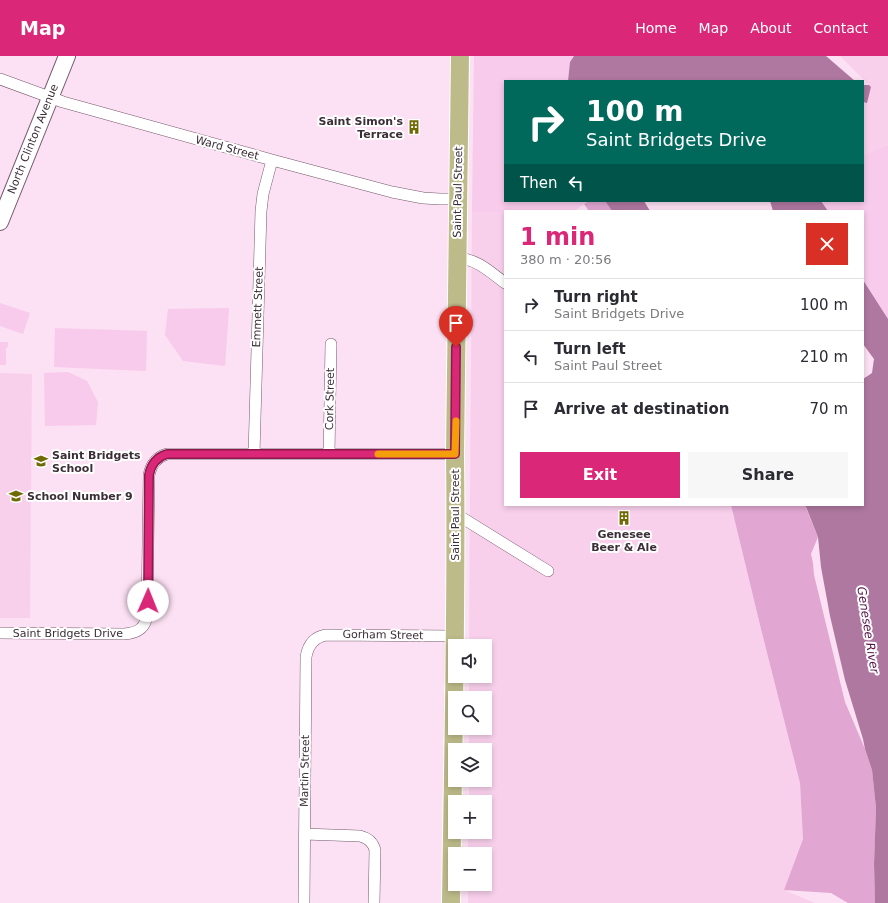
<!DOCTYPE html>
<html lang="en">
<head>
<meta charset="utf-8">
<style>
	:root { --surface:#fff; --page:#f7f7f7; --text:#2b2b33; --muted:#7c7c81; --line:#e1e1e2; --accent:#db2777 }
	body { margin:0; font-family:"DejaVu Sans",sans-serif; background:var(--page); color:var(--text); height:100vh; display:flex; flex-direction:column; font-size:15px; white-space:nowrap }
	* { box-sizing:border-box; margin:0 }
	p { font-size:13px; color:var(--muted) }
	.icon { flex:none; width:22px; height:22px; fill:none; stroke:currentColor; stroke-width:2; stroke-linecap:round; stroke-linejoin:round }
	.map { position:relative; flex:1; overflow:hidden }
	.panel { position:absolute; left:504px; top:154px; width:360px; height:296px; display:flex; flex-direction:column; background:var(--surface); border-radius:0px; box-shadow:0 2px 6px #0003 }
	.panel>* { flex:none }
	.top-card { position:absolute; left:504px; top:24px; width:360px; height:122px; border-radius:0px; box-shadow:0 2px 6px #0003; background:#00695c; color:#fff; overflow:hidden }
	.fabs { position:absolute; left:448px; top:583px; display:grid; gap:8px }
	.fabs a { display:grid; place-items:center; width:44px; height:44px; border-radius:0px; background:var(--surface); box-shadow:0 2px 6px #0003; font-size:20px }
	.pin { position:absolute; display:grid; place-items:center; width:34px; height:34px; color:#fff; margin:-41px -17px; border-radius:50% 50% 50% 0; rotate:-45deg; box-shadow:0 0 4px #0007 }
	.pin .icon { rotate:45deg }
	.me { position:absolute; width:44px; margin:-22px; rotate:1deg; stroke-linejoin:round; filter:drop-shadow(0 0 3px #0008) }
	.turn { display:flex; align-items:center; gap:14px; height:84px; padding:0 16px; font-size:18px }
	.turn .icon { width:52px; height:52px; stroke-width:2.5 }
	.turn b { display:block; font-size:28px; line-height:34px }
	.then { display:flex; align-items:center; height:38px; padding:0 16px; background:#0003; gap:8px; font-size:15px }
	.round { display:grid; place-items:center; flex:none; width:42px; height:42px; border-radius:0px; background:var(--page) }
	.overview { display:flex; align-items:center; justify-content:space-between; height:68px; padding:0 16px }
	h1 { font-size:24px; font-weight:700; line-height:30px; color:var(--accent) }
	.cta { display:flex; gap:8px; margin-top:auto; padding:8px 16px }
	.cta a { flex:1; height:46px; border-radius:0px; background:var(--accent); color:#fff; font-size:16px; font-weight:700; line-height:46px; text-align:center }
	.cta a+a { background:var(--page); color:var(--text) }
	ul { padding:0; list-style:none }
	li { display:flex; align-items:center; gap:12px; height:52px; padding:0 16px; border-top:1px solid var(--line) }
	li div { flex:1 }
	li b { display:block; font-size:15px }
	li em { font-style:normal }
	header { display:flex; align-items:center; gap:24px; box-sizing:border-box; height:56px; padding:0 20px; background:var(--accent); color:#fff }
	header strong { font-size:19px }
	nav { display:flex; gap:22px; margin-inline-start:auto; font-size:14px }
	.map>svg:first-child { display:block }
</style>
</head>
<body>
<header>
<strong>Map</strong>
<nav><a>Home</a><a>Map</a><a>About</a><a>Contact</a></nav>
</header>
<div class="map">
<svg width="888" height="847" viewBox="0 0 888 847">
	<rect width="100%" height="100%" fill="#fce0f3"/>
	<!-- built -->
	<path fill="#f9d0ec" d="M 840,0 L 888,0 L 888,89 L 863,99 L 863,46 L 867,47 L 869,29 Z
		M 505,155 L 505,449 L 731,449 L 761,573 L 800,727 L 803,783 L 784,834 L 815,847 L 468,847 L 468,828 L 485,828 L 485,798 L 468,798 L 468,776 L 485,776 L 485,746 L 469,746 L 469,724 L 485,724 L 485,694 L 469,694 L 469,672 L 485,672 L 485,642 L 469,642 L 469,620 L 485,620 L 485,590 L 469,590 L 472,156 Z
		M 0,317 L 32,318 L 30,562 L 0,562 Z"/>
	<!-- green -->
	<path fill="#f8caeb" d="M 474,0 L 574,0 L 570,6 L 568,25 L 505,25 L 505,145 L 589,145 L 574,155 L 472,156 Z
		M 888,89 L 888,263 L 863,224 L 863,155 L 828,155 L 821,145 L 863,145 L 863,99 Z
		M 0,247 L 30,257 L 23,278 L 0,270 Z
		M 229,252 L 225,310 L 183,305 L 165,279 L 168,253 Z
		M 55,272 L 147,275 L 146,315 L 54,311 Z
		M 0,286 L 8,286 L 8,291 L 6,292 L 6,309 L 0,309 Z
		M 68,316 L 87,325 L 98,346 L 96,369 L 45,370 L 44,317 Z"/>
	<!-- forest -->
	<path fill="#e1a6d1" d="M 589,145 L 605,145 L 612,155 L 589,155 L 584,148 Z
		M 731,449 L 806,449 L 806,452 L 818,481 L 811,498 L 813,507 L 814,519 L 845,646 L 865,693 L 872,714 L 876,752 L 874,808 L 875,847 L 848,847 L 831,837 L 784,834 L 803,783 L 800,727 L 761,573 Z"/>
	<!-- water -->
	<path fill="#af78a0" d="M 574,0 L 826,0 L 855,25 L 568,25 L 570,6 Z
		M 863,29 L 869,29 L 871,31 L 867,47 L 863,46 Z
		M 605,145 L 644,145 L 650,155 L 612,155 Z
		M 770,145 L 821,145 L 828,155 L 773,155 Z
		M 863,224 L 888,263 L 888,847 L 875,847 L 874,808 L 876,752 L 872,714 L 865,693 L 863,683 L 845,624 L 830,560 L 821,511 L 818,481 L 806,451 L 806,449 L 863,449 L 863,323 L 872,317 L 874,303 L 863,288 Z"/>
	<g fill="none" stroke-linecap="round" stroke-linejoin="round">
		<defs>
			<path id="minor" d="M 0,23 L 63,46 L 272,104 L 392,136 L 423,142 L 440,143 L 458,143
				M 458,202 C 477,203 490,216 505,227
				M 254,398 L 261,155 L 263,138 L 272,104
				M 329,398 L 331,288
				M 456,458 L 548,515
				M 0,577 L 124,578 C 138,577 146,572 147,558 L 149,419 C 151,408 157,401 167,398 L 455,398
				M 304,778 L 360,780 C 368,782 373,786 375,794 L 374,847
				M 304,847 L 306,601 C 308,589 314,581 326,579 L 455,580"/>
			<path id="secondary" d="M 0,166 L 67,0"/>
			<path id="primary" d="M 451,847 C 453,697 457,548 455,398 L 460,0"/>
		</defs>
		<!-- minor casing -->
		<use href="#minor" stroke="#75586c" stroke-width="12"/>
		<!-- secondary casing -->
		<use href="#secondary" stroke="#75586c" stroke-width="18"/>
		<!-- primary casing -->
		<use href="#primary" stroke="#fff" stroke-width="20"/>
		<!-- minor -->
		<use href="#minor" stroke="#fff" stroke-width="11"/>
		<!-- secondary -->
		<use href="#secondary" stroke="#fff" stroke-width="16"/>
		<!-- primary -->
		<use href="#primary" stroke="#bebb8a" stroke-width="18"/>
	</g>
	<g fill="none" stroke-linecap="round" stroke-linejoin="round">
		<defs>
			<path id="route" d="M 148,545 L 149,419 C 151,408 157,401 167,398 L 455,398 L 456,291"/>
		</defs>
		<!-- route casing -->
		<use href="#route" stroke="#8e194d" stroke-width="10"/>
		<!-- route -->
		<use href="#route" stroke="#db2777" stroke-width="7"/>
		<!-- slow -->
		<path stroke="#f59e0b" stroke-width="7" d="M 378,398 L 455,398 L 456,365"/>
	</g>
	<!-- icons -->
	<defs>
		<symbol id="building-bare" viewBox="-9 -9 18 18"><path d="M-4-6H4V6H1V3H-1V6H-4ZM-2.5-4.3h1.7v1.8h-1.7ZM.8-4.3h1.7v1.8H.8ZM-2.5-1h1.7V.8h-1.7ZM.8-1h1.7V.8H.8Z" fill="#706a05" stroke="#fff" stroke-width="2.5" paint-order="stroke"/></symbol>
		<symbol id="school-bare" viewBox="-9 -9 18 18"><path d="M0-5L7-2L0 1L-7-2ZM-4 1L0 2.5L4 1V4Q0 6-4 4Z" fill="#706a05" stroke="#fff" stroke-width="2.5" paint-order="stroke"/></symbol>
	</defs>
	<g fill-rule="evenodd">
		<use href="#building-bare" x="404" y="61" width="20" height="20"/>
		<use href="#school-bare" x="31" y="395" width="20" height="20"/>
		<use href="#school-bare" x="6" y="430" width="20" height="20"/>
		<use href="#building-bare" x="614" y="452" width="20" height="20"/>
	</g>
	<g text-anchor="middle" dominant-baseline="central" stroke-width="4" stroke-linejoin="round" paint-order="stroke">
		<!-- poi labels -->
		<g font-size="11" font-weight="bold" fill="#3b2e37" stroke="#fff" text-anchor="start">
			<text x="403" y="65" text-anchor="end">Saint Simon's<tspan x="403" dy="13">Terrace</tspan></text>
			<text x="52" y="399">Saint Bridgets<tspan x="52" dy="13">School</tspan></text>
			<text x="27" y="440">School Number 9</text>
			<text x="624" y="478" text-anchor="middle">Genesee<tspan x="624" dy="13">Beer &amp; Ale</tspan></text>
		</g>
		<!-- street labels -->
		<g font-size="11" fill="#3b2e37" stroke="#fff">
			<text transform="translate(33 83) rotate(-68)">North Clinton Avenue</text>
			<text transform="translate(227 92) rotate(15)">Ward Street</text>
			<text transform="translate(458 136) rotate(-89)">Saint Paul Street</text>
			<text transform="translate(258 251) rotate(-88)">Emmett Street</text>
			<text transform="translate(330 343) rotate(-89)">Cork Street</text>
			<text transform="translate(455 459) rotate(-90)">Saint Paul Street</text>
			<text x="68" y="577">Saint Bridgets Drive</text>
			<text transform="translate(383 579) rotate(1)">Gorham Street</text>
			<text transform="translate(305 715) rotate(-89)">Martin Street</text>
		</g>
		<!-- water labels -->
		<g font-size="12" font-style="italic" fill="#561249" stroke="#fff">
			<text transform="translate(868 574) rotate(81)">Genesee River</text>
		</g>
	</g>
</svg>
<div class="fabs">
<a><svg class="icon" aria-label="sound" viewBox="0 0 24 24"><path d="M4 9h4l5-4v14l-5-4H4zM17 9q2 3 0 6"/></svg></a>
<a><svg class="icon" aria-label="search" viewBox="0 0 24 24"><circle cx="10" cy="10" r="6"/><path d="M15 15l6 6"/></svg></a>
<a><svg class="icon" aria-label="layers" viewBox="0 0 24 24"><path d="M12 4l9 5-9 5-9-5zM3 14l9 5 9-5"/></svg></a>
<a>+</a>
<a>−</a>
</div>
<div class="pin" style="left:456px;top:291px;background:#d93025"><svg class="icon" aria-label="arrive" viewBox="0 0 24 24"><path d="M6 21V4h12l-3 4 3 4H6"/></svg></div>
<svg class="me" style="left:148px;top:545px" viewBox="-20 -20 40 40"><circle r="19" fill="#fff"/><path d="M0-13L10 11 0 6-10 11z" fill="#db2777"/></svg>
<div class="top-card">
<div class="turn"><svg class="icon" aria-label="right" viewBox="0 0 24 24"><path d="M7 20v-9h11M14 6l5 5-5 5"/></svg><div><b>100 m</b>Saint Bridgets Drive</div></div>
<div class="then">Then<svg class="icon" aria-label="left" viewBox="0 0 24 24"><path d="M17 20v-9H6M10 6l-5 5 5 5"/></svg></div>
</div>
<section class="panel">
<div class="overview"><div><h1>1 min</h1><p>380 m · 20:56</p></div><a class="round" style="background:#d93025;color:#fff"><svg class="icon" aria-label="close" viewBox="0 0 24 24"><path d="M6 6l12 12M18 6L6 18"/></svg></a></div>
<ul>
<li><svg class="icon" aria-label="right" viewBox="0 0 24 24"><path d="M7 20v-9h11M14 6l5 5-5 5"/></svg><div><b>Turn right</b><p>Saint Bridgets Drive</p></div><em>100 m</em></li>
<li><svg class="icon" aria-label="left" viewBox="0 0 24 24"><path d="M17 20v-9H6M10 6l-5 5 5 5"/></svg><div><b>Turn left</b><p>Saint Paul Street</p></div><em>210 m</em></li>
<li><svg class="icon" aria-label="arrive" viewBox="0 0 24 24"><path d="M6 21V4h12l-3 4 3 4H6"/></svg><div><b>Arrive at destination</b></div><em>70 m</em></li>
</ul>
<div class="cta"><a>Exit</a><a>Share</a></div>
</section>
</div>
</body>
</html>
